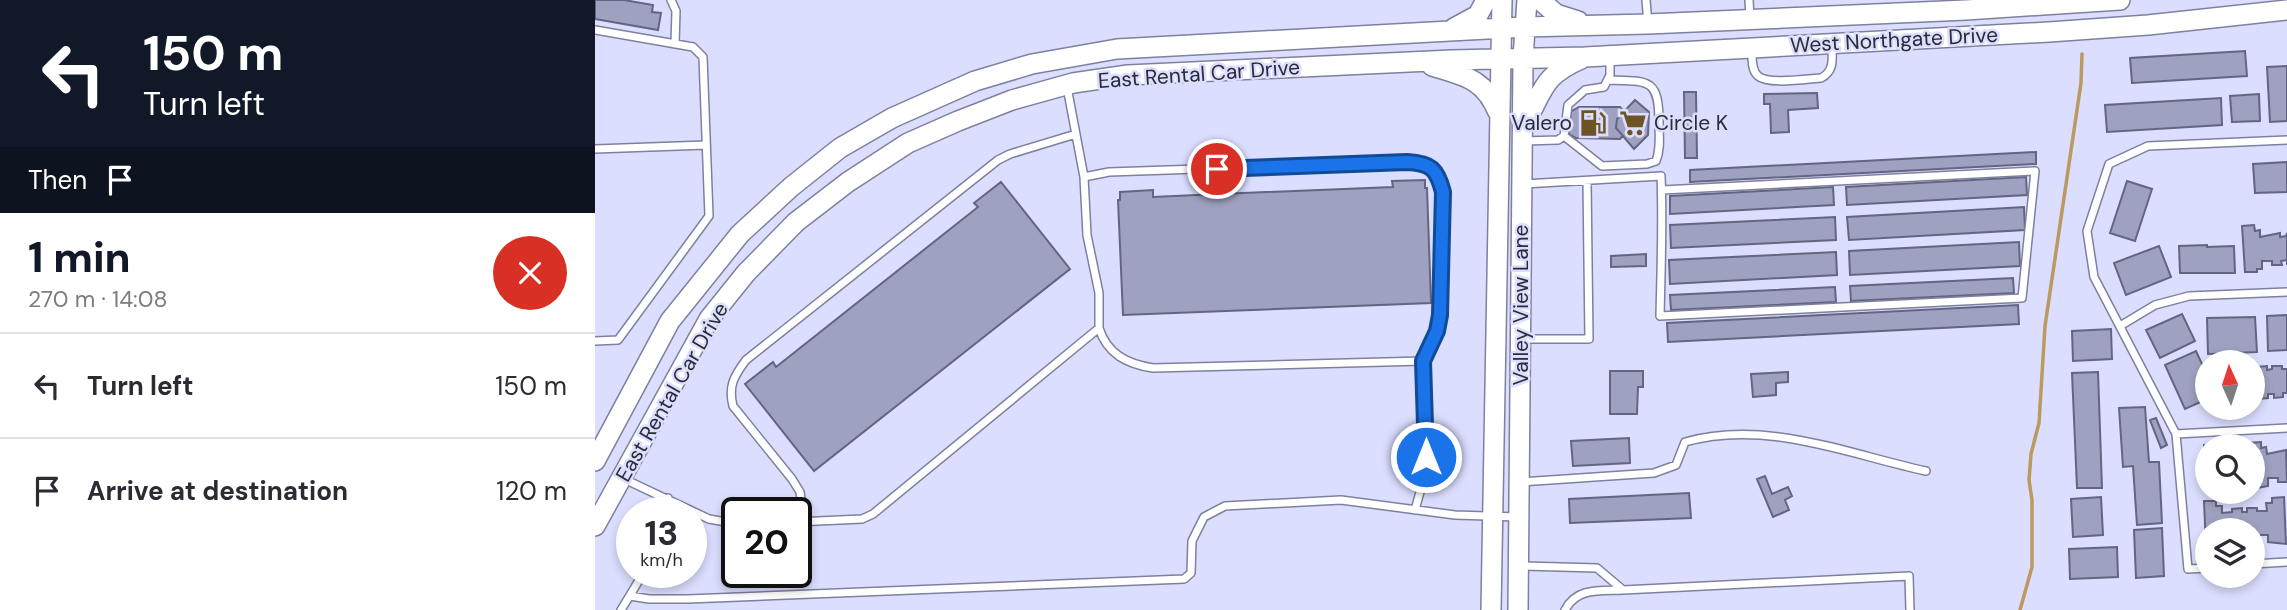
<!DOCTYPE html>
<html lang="en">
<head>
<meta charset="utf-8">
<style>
	:root { --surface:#fff; --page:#f7f7f7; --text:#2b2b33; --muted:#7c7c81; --line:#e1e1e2; --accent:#111827 }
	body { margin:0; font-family:"DM Sans",sans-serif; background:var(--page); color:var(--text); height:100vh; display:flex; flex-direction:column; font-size:26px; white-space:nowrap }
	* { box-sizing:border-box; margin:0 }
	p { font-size:23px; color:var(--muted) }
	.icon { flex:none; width:38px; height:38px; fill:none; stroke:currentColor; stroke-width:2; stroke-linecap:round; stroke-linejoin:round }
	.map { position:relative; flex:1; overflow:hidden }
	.details { display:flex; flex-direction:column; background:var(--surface); width:595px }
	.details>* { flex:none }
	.guide { background:#111827; color:#fff; overflow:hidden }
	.needle { width:46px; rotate:357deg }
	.buttons { position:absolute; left:1600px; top:350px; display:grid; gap:14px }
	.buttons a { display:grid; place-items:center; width:70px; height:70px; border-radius:50%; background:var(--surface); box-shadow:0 4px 10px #0003; font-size:35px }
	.speed { position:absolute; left:21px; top:497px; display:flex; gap:14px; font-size:35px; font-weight:700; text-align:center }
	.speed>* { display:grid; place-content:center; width:91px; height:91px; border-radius:50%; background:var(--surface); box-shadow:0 4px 10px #0003; line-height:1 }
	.speed small { font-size:18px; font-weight:400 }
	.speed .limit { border:4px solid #111; border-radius:10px; background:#fff; color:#111 }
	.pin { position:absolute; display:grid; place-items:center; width:60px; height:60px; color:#fff; margin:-30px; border:4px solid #fff; border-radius:50%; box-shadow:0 2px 7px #0007 }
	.me { position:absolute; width:77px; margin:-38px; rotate:0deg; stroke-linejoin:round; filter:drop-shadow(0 0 5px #0008) }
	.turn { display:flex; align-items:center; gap:24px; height:147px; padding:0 28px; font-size:32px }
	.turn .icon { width:91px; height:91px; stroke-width:2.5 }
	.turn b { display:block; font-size:49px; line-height:60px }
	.then { display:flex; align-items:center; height:66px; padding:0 28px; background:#0003; gap:14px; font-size:26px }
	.round { display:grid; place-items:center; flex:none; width:74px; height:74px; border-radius:37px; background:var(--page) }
	.headline { display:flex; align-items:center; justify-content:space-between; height:119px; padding:0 28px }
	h1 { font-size:42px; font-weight:800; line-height:52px; color:var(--accent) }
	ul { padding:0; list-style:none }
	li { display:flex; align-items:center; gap:21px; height:105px; padding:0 28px; border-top:2px solid var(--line) }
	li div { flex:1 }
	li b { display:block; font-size:26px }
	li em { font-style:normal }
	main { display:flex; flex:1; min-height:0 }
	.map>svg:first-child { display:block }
</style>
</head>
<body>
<main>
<section class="details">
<div class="guide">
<div class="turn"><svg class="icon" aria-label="left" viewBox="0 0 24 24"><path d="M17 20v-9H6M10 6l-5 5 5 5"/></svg><div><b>150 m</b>Turn left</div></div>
<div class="then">Then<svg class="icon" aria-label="arrive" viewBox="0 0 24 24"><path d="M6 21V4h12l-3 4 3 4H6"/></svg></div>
</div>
<div class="headline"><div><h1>1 min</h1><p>270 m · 14:08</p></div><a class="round" style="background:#d93025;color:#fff"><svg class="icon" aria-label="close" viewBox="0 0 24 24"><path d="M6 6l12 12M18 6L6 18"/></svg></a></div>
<ul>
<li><svg class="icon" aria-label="left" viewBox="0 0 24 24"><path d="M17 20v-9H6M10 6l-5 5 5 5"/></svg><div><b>Turn left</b></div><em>150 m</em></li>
<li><svg class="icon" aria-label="arrive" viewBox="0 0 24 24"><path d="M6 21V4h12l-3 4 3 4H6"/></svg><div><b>Arrive at destination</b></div><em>120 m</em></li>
</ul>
</section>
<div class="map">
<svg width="1692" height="610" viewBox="0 0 1692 610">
	<rect width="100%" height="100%" fill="#dbdefe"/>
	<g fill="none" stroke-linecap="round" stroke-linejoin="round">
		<!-- stream -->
		<path stroke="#bb995f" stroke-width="3.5" d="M 1425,610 L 1437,567 L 1437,500 L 1434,480 L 1436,454 L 1444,423 L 1450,326 L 1486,83 L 1487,54"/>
	</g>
	<!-- building -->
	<path fill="#9fa1c0" stroke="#636581" stroke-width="2" d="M 0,0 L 29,0 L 58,5 L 57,12 L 66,13 L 63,30 L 0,19 Z
		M 1650,51 L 1652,76 L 1537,83 L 1535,58 Z
		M 1692,66 L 1692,121 L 1675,122 L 1672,67 Z
		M 1089,92 L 1101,92 L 1102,158 L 1090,158 Z
		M 1222,93 L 1223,108 L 1193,110 L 1194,132 L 1176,133 L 1175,104 L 1169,104 L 1169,94 Z
		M 1664,94 L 1665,121 L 1637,122 L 1635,96 Z
		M 1626,98 L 1627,125 L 1512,132 L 1510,105 Z
		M 1040,100 L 1054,112 L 1053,135 L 1039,149 L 1021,128 L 1022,119 Z
		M 984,107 L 1025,107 L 1029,111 L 1022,119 L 1021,128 L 1028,136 L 1025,139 L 981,138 L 974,134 L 975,112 Z
		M 1441,152 L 1441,164 L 1095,182 L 1095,170 Z
		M 1692,162 L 1692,192 L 1660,193 L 1658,164 Z
		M 1431,177 L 1432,195 L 1252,205 L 1251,187 Z
		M 830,180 L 830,188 L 832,188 L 836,303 L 528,315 L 523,200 L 525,200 L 525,192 L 558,190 L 558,197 L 624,194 L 798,187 L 797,181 Z
		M 1532,181 L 1557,189 L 1540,241 L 1515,233 Z
		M 406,182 L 475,269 L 219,471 L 150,384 L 178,362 L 181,367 L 383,207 L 379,203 Z
		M 1238,187 L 1239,205 L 1075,214 L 1075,196 Z
		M 1429,207 L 1430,230 L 1254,240 L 1252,217 Z
		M 1240,217 L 1241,240 L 1076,248 L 1075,225 Z
		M 1659,225 L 1660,231 L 1665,230 L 1665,237 L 1685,233 L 1685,237 L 1691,236 L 1692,233 L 1692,265 L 1692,260 L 1686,261 L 1687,265 L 1677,265 L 1677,261 L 1667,261 L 1667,269 L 1662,269 L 1662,272 L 1650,272 L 1647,226 Z
		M 1424,242 L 1425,266 L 1255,275 L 1254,251 Z
		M 1612,245 L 1612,247 L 1639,246 L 1640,273 L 1585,273 L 1584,246 Z
		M 1564,246 L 1576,277 L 1531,295 L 1519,263 Z
		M 1241,252 L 1242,275 L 1075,284 L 1074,260 Z
		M 1051,254 L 1051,266 L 1016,267 L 1016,256 Z
		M 1418,278 L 1419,293 L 1256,301 L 1255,286 Z
		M 1240,287 L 1241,302 L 1076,310 L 1075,295 Z
		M 1423,305 L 1424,324 L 1073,342 L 1072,323 Z
		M 1587,314 L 1600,341 L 1565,358 L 1551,330 Z
		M 1692,315 L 1692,350 L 1673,351 L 1672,316 Z
		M 1660,317 L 1662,352 L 1613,354 L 1612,318 Z
		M 1516,329 L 1517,359 L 1478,361 L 1477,331 Z
		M 1601,351 L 1612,375 L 1612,399 L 1590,409 L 1570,365 Z
		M 1672,366 L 1672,370 L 1677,369 L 1677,366 L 1687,366 L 1687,369 L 1692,369 L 1692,393 L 1688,393 L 1688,397 L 1679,398 L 1679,394 L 1673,394 L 1673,398 L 1664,399 L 1664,394 L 1657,395 L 1657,370 L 1662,370 L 1662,367 Z
		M 1015,371 L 1048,371 L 1048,387 L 1043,387 L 1042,414 L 1015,414 Z
		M 1193,372 L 1193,382 L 1181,383 L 1181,395 L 1158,397 L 1156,374 Z
		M 1503,372 L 1507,488 L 1482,488 L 1477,373 Z
		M 1550,407 L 1554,462 L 1564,462 L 1567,523 L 1542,525 L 1538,466 L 1528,467 L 1524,408 Z
		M 1561,418 L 1572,445 L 1566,448 L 1555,420 Z
		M 1034,438 L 1035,463 L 978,466 L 976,441 Z
		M 1666,442 L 1666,448 L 1671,447 L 1672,454 L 1691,450 L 1692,482 L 1683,482 L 1683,478 L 1673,478 L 1673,486 L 1657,489 L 1657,446 L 1654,446 L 1653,443 Z
		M 1641,443 L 1641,446 L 1612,446 L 1612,492 L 1640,492 L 1611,493 L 1610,483 L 1607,483 L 1606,455 L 1609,454 L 1609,445 Z
		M 1170,476 L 1177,494 L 1193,487 L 1197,496 L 1190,500 L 1194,510 L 1178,517 L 1162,479 Z
		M 1094,493 L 1096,518 L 975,523 L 974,499 Z
		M 1506,497 L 1508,535 L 1478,537 L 1476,499 Z
		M 1689,497 L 1691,544 L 1673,542 L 1673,535 L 1663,535 L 1663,539 L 1657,540 L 1657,530 L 1612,530 L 1611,548 L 1609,501 L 1621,501 L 1621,506 L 1627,506 L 1627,513 L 1637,512 L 1637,509 L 1647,508 L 1647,512 L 1652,512 L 1652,508 L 1662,508 L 1662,511 L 1672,511 L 1671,503 L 1677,503 L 1677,498 Z
		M 1567,528 L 1569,576 L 1541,578 L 1539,530 Z
		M 1522,547 L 1523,577 L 1475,579 L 1474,549 Z"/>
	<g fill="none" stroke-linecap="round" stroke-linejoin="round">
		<defs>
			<path id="service" d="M 76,0 L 81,11 L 80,44
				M 1051,0 L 1053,24
				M 1154,0 L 1155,19
				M 0,30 L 98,47 L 108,57 L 114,216 L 23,340 L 0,341
				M 1157,49 C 1157,57 1156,70 1163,76 C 1173,85 1212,79 1226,78 C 1240,71 1237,58 1237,45
				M 969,136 L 1007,166 L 1052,164 L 1061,161 C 1066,149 1064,136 1064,123 C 1064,78 1054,81 1013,80
				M 928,141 L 963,140 L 969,136 L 973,105 L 990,90 L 1009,87 L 1015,75 L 1015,58
				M 0,149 L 111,145
				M 489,177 L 514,172 L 812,162 C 836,163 842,169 848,192 L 845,315 L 842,331 L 828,361
				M 928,184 L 1066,176 C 1068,223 1066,270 1065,316 L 1427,298 L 1440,171 L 1067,190
				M 1525,326 L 1560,305 L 1594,296 L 1692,292
				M 504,328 C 512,354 532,364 558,368 L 828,361 L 832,440 L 830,474 L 820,510
				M 928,339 L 994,339 L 992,181
				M 1581,434 L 1692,428
				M 27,478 L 114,519 L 142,524
				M 926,482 L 1059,473 L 1081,465 L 1090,442 C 1171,419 1252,454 1331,471
				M 69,513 L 73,498
				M 209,521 L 205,492 L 197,479 L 138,406 C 133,386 139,376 151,360 L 403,160 L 415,154 L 481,134
				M 201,522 L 267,519 L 278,514 L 504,328 L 504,293 L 492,235 L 489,177 L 472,87
				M 1657,564 L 1692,562
				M 926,566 L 1002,568 L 1028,590 L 1314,576 L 1315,610
				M 1612,568 L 1593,569 L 1581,434 L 1499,277 L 1492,231 L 1514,164 L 1553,146 L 1692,140
				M 35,596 L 54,599 L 93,599 L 589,579 L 596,573 L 597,541 L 609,517 L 630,506 L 746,500 L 860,515 L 923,517
				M 26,610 L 49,572
				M 970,610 C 982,587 1005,591 1028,590"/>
			<path id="secondary" d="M 945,0 L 961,14 L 983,21
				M 859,28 L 883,15 L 891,0
				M 837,66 C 869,76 889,78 903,112
				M 930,123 C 949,90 947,76 986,59
				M 0,461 L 75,321 L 145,234 L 196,187 L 245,148 L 297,118 L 380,81 L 437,64 L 522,49 L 929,27 L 1053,24 L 1371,10 L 1525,0
				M 0,526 L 114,319 L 151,273 L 201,222 L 253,182 L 313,143 L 363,121 L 417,100 L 478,83 L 533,75 L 857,60 L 990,57 L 1454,32 L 1553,25 L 1692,10
				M 896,610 L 907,0
				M 923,610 L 928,58 L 932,0"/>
		</defs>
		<!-- service casing -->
		<use href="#service" stroke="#7e809e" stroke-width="10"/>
		<!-- secondary casing -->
		<use href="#secondary" stroke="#7e809e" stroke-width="22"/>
		<!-- service -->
		<use href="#service" stroke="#fff" stroke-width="7"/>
		<!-- secondary -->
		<use href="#secondary" stroke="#fff" stroke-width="19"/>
	</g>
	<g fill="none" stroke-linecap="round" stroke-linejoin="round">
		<defs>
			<path id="route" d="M 622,169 L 812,162 C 836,163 842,169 848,192 L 845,315 L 842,331 L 828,361 L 831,457"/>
		</defs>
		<!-- route casing -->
		<use href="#route" stroke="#114b97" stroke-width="18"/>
		<!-- route -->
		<use href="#route" stroke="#1a73e8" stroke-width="12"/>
	</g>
	<!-- icons -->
	<defs>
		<symbol id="fuel-bare" viewBox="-9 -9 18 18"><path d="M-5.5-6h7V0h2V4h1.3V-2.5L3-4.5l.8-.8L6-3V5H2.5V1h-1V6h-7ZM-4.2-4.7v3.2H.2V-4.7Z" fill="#6d5425" stroke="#dbdefe" stroke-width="2.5" paint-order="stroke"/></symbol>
		<symbol id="supermarket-bare" viewBox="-9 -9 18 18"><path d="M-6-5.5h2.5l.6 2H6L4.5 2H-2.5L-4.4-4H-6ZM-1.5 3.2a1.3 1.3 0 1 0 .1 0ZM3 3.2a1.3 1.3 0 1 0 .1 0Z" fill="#6d5425" stroke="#dbdefe" stroke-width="2.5" paint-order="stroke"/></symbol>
	</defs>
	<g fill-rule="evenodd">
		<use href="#fuel-bare" x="979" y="104" width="38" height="38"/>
		<use href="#supermarket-bare" x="1019" y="104" width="38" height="38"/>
	</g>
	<g text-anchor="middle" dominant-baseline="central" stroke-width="5" stroke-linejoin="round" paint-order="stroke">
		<!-- street labels -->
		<g font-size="21" fill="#2a2b37" stroke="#dbdefe">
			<text transform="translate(1299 40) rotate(-3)">West Northgate Drive</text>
			<text transform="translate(604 74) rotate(-4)">East Rental Car Drive</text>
			<text transform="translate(926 305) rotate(-90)">Valley View Lane</text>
			<text transform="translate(77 392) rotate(-60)">East Rental Car Drive</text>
		</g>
		<!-- poi labels -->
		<g font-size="21" fill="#2a2b37" stroke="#dbdefe" text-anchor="end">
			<text x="977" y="123">Valero</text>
			<text x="1059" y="123" text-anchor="start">Circle K</text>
		</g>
	</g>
</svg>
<div class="buttons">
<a><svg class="needle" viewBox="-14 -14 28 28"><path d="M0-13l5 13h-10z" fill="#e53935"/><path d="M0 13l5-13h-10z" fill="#7c7c81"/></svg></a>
<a><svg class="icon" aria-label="search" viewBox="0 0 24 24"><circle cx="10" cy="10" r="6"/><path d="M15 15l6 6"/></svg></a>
<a><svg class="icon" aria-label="layers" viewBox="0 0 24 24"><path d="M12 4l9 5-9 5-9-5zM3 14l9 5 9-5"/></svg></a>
</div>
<div class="speed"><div>13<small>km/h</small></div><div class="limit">20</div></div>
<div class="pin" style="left:622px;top:169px;background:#d93025"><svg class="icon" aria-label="arrive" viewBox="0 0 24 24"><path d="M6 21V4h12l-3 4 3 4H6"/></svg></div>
<svg class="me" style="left:831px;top:457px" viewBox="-20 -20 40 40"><circle r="17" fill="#1a73e8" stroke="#fff" stroke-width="3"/><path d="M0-11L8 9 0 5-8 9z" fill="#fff"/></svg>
</div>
</main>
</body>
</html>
